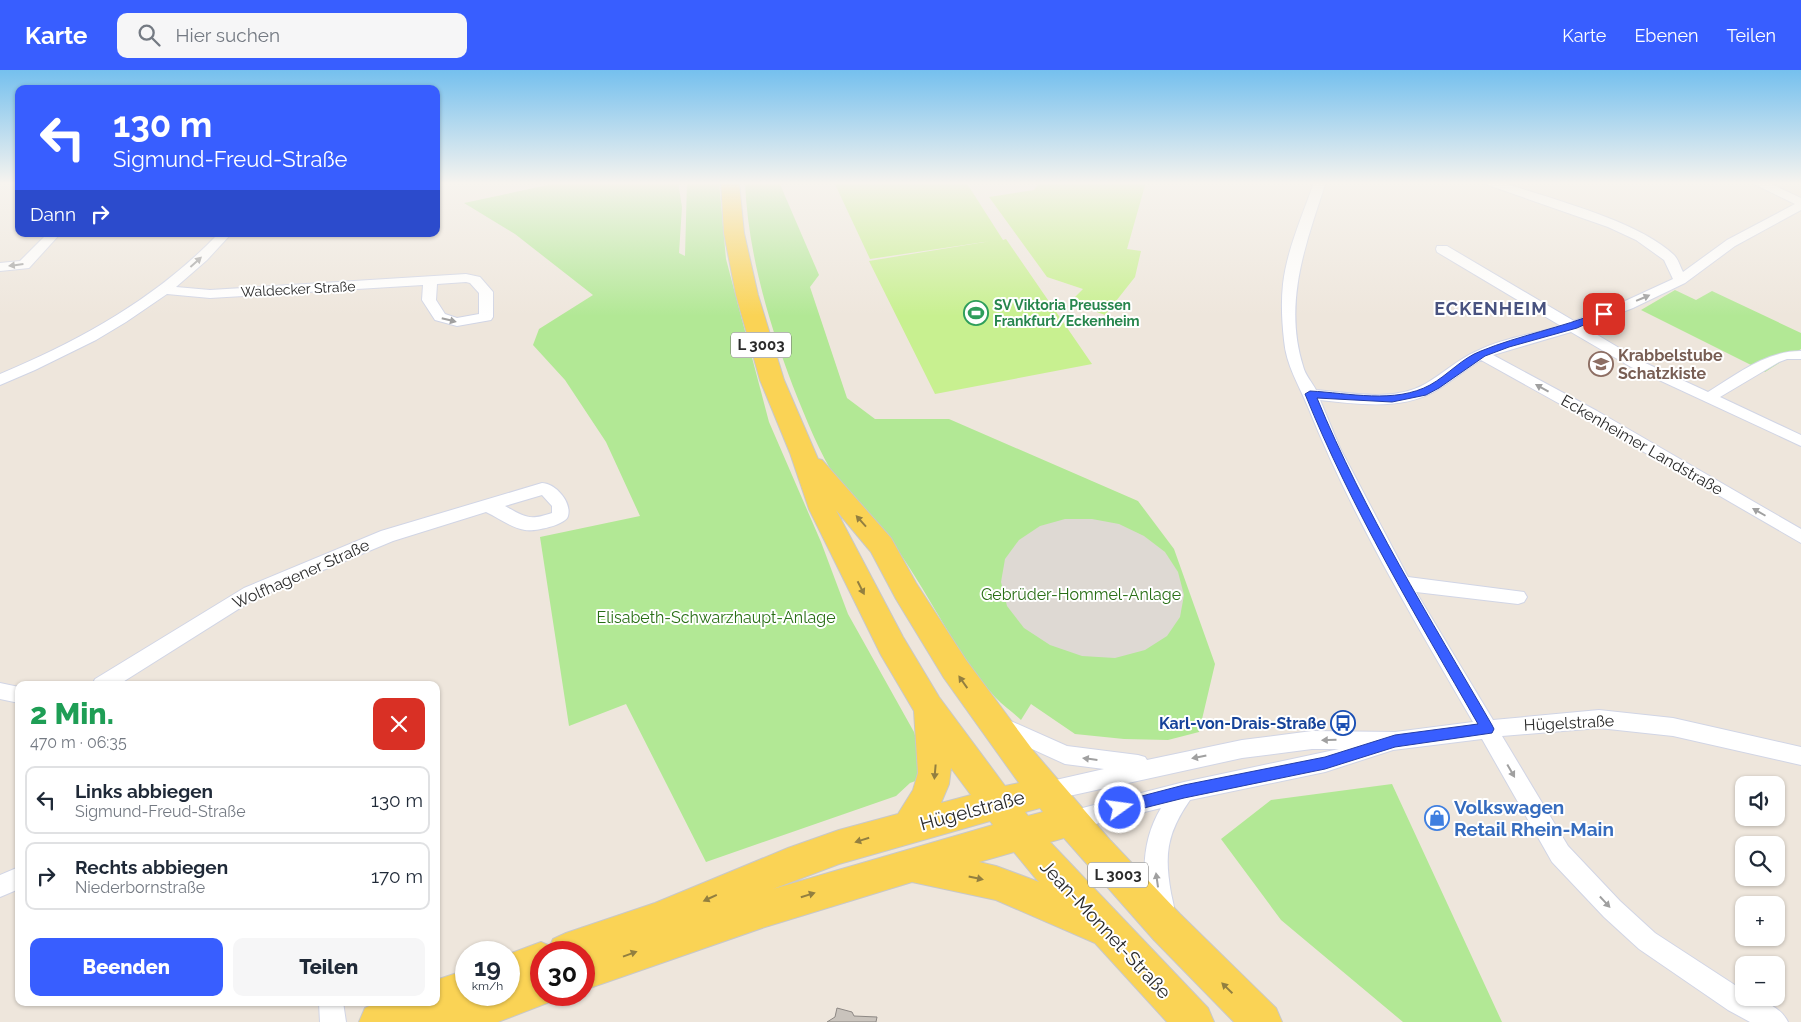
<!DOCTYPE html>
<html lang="de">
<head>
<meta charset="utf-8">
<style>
	:root { --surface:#fff; --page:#f6f6f7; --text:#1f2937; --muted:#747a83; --line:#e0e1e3; --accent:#385eff }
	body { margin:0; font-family:Raleway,sans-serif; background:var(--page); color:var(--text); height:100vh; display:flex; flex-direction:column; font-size:19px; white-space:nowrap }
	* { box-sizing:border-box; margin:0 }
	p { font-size:16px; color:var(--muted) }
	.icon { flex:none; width:28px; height:28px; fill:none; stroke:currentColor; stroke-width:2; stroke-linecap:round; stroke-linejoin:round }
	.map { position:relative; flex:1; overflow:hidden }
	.details { position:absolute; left:15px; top:611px; width:425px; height:325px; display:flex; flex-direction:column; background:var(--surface); border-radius:10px; box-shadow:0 1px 4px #0004 }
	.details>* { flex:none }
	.banner { position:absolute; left:15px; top:15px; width:425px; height:152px; border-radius:10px; box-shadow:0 1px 4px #0004; background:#385eff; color:#fff; overflow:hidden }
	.controls { position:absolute; left:1735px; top:706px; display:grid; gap:10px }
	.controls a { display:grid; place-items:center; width:50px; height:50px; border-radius:10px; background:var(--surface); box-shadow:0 1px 4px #0004; font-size:25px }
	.speed { position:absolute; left:455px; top:871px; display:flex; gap:10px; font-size:25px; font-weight:700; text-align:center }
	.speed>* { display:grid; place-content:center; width:65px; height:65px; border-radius:50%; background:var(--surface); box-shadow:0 1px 4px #0004; line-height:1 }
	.speed small { font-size:12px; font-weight:400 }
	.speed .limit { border:8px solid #d22; background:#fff; color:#111 }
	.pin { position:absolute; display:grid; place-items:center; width:42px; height:42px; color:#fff; margin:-21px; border-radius:10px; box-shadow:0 2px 8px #0006 }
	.me { position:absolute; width:55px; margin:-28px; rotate:76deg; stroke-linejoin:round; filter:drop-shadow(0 0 4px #0008) }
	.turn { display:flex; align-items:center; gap:18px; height:105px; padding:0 15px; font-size:22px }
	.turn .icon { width:65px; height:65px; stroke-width:2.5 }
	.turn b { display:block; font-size:35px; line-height:42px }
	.then { display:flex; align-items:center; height:48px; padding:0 15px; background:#0003; gap:10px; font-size:19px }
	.round { display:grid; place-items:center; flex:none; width:52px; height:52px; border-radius:10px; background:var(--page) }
	.summary { display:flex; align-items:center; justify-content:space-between; height:85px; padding:0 15px }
	h1 { font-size:30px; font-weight:800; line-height:38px; color:#1e9e55 }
	.button { display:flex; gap:10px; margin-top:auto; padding:10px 15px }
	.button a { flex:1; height:58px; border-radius:10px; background:var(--accent); color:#fff; font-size:20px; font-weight:800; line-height:58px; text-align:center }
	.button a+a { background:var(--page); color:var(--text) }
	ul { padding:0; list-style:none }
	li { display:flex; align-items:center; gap:15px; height:68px; margin:0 10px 8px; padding:0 5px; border:2px solid var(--line); border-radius:10px }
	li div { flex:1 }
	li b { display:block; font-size:19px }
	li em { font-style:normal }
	header { display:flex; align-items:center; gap:30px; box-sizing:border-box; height:70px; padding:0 25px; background:var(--accent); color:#fff }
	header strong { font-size:24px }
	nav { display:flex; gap:28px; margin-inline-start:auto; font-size:18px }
	.search { width:350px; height:45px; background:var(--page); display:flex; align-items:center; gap:12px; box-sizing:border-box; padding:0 18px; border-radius:10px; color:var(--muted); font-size:19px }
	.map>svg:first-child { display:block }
</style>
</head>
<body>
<header>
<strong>Karte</strong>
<div class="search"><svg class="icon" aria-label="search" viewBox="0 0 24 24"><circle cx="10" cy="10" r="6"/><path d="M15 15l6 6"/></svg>Hier suchen</div>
<nav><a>Karte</a><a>Ebenen</a><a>Teilen</a></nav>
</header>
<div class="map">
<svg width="1801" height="952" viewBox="0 0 1801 952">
	<rect width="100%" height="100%" fill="#eee6dc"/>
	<!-- green -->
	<path fill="#b2e895" d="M 562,112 L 678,112 L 682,137 L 679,183 L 685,186 L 687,112 L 719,112 L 726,189 L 769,352 L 821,472 L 848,544 L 914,662 L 922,688 L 921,709 L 910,713 L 896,726 L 706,792 L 626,634 L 569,656 L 540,467 L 640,446 L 606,372 L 565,310 L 533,275 L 539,259 L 593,225 L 515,164 L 464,133 Z
		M 745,112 L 779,112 L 819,205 L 810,217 L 847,328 L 875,349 L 949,349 L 1138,431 L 1174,479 L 1215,594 L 1199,662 L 1168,670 L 1124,669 L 1075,664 L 1031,634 L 1021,650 C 1013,642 1003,636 995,627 C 957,584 932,530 899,482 C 884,460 862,444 846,423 C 825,395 811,361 798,329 C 771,261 748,186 745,112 Z
		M 1675,220 L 1696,230 L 1712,221 L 1801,263 L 1801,279 L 1765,302 L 1641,240 Z
		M 1392,714 L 1502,952 L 1403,952 L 1281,850 L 1221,769 L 1271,730 Z"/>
	<!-- pitch -->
	<path fill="#c8f090" d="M 834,112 L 966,112 L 1003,170 L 1006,169 L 1092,294 L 935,324 L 869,191 L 991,171 L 870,189 Z
		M 1040,112 L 1146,112 L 1127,179 L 1141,181 L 1135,207 L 1105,245 L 1070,232 L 1083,219 L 1047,207 L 989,127 L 1034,120 Z"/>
	<!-- plaza -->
	<path fill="#ded9d3" d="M 1065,449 L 1092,449 L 1119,454 L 1144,466 L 1165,482 L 1178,502 L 1184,525 L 1180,547 L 1167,566 L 1145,580 L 1115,588 L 1082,586 L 1050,575 L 1024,558 L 1007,536 L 1001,512 L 1005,489 L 1019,470 L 1040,456 Z"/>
	<!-- building -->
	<path fill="#c9c3bc" stroke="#8d8884" d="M 837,938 L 852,942 L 854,946 L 877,947 L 876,952 L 827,952 L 835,947 Z"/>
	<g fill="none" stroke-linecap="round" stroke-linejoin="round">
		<defs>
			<path id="street" d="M 1314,112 L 1326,112 C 1306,173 1283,232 1303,296 C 1305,305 1312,312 1316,320 C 1351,323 1393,332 1425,314 C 1443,304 1458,289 1477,281 C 1503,268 1534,264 1561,256 L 1437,182 L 1436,179 L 1437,176 L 1447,176 L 1574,251 L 1623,232 L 1673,209 L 1664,190 L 1636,170 L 1608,157 L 1485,114 L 1483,112 L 1501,112 C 1551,129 1637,150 1674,185 C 1678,189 1680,196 1683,202 L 1727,170 L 1795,134 L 1750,112 L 1767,112 L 1801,128 L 1801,140 L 1735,176 L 1685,213 L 1633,238 L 1584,257 L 1641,291 L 1708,322 C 1737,304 1766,281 1801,281 L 1801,289 L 1787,289 L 1779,292 L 1720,327 L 1801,365 L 1801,376 L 1631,297 L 1571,262 L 1493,285 L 1597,341 L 1801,459 L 1801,473 L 1587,349 L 1481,290 C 1466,299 1452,311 1437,320 C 1402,341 1358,334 1320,330 L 1340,378 L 1408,507 L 1524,522 L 1527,527 L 1524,532 L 1518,534 L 1416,522 L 1493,650 L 1599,640 L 1673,648 L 1801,677 L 1801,695 L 1673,666 L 1599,658 L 1502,666 L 1568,776 L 1620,831 L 1655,863 L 1744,921 L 1744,928 C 1760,928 1781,937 1788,952 L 1750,952 L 1728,940 L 1639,879 L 1604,847 L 1552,792 L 1482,669 L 1393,680 L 1325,702 L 1190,730 C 1167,763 1164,784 1171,823 C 1173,834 1177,842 1172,853 L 1164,857 L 1156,853 C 1140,816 1140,773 1161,738 L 1071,760 L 1063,757 L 1060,750 L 1063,743 L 1184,712 L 1339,679 L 1312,679 L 1242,688 L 1046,731 L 1038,728 L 1035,721 L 1038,714 L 1104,699 L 1065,694 L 997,663 L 994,657 L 997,651 L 1004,648 L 1067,676 L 1138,685 L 1145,687 L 1147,690 L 1242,670 L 1312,661 L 1395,662 L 1473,652 C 1414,550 1352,447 1308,337 C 1299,315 1286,295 1284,270 C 1282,252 1281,232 1283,214 C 1287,179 1303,145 1314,112 Z
				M 47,164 L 60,164 L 29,198 L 0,201 L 0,193 L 20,191 Z
				M 218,164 L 231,164 L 207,190 L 176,217 L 210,220 L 466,204 L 480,207 L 493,222 L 493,247 L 491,250 L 457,256 L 435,250 L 422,230 L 423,215 L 210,228 L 167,224 L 126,252 L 96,270 L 35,300 L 0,315 L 0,304 C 81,270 157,228 218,164 ZM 466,212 L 470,213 L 479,223 L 479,244 L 457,248 L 445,244 L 436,230 L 437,214 Z
				M 542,413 C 555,413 572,432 568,446 C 566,455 534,462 525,460 C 511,458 499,448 486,442 L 393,471 L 256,528 L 118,615 L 92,615 L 95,609 L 244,518 L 381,461 ZM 542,425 L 552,436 L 552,443 C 529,451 525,447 505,436 Z
				M 0,613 L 19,617 L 19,633 L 0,629 Z
				M 19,797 L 19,819 L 0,827 L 0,805 Z
				M 319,932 L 343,932 L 346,952 L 320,952 Z"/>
			<path id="primary" d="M 721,112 L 739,112 L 744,163 L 758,225 L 784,310 L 818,389 L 822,390 L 891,468 L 916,513 L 966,590 L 1035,683 L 1110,770 L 1180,844 L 1276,938 L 1282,952 L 1234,952 L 1154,870 L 1064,768 L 1050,772 L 1208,938 L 1214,952 L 1167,952 L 1095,873 L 996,830 L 912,812 L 765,857 L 584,920 L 584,882 L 541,882 L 541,925 L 557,925 L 555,930 L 498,952 L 359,952 L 365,938 L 378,932 L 436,932 L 436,910 L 466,900 L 466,925 L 509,925 L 509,884 L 541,872 L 550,876 L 553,869 L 566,863 L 655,833 L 788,778 L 839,760 L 898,744 L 913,720 L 918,703 L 914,641 L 881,585 L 809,439 L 790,383 L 760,310 L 736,225 L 724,163 ZM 836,440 L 871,482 L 896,529 L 944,608 L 1019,713 L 1005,716 L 939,627 L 903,567 ZM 951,698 L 971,725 L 941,733 L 949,714 ZM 1040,738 L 1043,742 L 1028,746 L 1025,742 ZM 990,751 L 993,755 L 773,819 L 839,794 ZM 1014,782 L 1037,810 L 1039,812 L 996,796 L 979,792 Z"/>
		</defs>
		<!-- street casing -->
		<use href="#street" stroke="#d1d5e5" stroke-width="2"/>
		<!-- primary casing -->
		<use href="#primary" stroke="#c8c8c8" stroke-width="2"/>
		<!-- street -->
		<use href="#street" fill="#fff" fill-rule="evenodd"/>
		<!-- primary -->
		<use href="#primary" fill="#fad355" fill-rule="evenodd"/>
	</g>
	<!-- one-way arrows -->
	<defs><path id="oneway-solid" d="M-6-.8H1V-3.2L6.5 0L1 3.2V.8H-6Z" transform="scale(1.25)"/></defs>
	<g fill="#a0a0a0">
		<use href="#oneway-solid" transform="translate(196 192) rotate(-42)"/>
		<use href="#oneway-solid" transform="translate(16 195) rotate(173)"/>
		<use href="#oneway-solid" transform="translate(1643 228) rotate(-23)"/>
		<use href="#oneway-solid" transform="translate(449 250) rotate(14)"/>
		<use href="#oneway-solid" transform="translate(1542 318) rotate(-151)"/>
		<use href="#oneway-solid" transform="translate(1759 442) rotate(-150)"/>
		<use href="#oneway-solid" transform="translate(1329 670) rotate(179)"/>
		<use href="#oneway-solid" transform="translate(1199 687) rotate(169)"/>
		<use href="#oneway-solid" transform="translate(1090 689) rotate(-173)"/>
		<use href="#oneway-solid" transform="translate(1511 701) rotate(60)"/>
		<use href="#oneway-solid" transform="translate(1157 810) rotate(-98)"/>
		<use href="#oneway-solid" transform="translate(1605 832) rotate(47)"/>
	</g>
	<g fill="#927f40">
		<use href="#oneway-solid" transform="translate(861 451) rotate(-132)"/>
		<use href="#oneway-solid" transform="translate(861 518) rotate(63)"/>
		<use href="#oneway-solid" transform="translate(963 612) rotate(-125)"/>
		<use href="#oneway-solid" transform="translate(935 702) rotate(95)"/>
		<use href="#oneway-solid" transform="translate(862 770) rotate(163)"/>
		<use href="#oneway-solid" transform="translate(976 808) rotate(12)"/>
		<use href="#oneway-solid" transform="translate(808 825) rotate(-17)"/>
		<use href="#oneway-solid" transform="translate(710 828) rotate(155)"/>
		<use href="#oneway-solid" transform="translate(630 884) rotate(-20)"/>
		<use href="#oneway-solid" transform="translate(1227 918) rotate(-136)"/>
	</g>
	<!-- sky -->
	<linearGradient id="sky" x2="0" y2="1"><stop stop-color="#75c0ee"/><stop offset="0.46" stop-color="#f7f4ef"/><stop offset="1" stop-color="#f7f4ef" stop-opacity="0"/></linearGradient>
	<rect width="1801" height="246" fill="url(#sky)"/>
	<!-- route -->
	<path fill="#385eff" stroke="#243da6" d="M 1600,242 L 1604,242 L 1608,244 L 1577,258 L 1509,277 L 1485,286 L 1439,318 L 1426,325 L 1392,332 L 1317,328 C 1364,442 1430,548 1492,655 L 1494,659 L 1492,663 L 1395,677 L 1325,699 L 1184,728 L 1120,744 L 1115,743 L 1113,738 L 1115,733 L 1184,715 L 1325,687 L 1395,665 L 1478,654 C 1416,546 1352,440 1305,324 L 1310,321 C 1349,323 1395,334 1430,315 C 1448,305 1462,288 1481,281 C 1520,265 1561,258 1600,242 Z"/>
	<!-- icons -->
	<defs>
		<symbol id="stadium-ring" viewBox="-11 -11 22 22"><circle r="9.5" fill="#fff" stroke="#2e9e5b" stroke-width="1.5"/><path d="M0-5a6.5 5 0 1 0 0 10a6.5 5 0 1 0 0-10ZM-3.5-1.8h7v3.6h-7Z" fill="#2e9e5b"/></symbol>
		<symbol id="school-ring" viewBox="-11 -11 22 22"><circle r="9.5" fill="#fff" stroke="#8d6e63" stroke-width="1.5"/><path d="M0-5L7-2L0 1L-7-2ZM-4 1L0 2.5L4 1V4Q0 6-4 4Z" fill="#8d6e63"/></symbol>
		<symbol id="bus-ring" viewBox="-11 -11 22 22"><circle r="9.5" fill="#fff" stroke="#1a4fb4" stroke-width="1.5"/><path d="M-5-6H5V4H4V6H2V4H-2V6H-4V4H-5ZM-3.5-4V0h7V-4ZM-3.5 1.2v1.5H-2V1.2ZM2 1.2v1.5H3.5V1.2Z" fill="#1a4fb4"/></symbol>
		<symbol id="shop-ring" viewBox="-11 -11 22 22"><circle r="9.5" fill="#fff" stroke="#3f7fe0" stroke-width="1.5"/><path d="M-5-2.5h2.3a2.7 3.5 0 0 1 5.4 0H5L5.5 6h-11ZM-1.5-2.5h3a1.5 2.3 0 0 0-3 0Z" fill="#3f7fe0"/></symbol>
	</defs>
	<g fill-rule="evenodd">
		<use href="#stadium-ring" x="962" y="229" width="28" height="28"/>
		<use href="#school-ring" x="1587" y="280" width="28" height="28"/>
		<use href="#bus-ring" x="1329" y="639" width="28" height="28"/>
		<use href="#shop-ring" x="1423" y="734" width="28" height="28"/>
	</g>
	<g text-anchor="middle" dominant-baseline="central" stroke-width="4" stroke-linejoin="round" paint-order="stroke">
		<!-- far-street labels -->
		<g font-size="14" fill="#2b2b2b" stroke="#fff">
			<text transform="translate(298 219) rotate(-3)">Waldecker Straße</text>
		</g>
		<!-- far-leisure labels -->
		<g font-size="14" font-weight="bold" fill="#27864d" stroke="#fff" text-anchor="start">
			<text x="994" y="235">SV Viktoria Preussen<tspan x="994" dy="16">Frankfurt/Eckenheim</tspan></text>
		</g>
		<!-- shield labels -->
		<g fill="#fff" stroke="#6b6b6b" stroke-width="1">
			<rect x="731" y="262.5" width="60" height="25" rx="4"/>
			<rect x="1088" y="792.5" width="60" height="25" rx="4"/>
		</g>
		<g font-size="15" font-weight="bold" fill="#2b2b2b">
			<text x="761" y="275">L 3003</text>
			<text x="1118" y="805">L 3003</text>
		</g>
		<!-- education labels -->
		<g font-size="16" font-weight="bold" fill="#785e54" stroke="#fff" text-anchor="start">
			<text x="1618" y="285">Krabbelstube<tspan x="1618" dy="18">Schatzkiste</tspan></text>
		</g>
		<!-- street labels -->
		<g font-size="16" fill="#2b2b2b" stroke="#fff">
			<text transform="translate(1642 375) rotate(30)">Eckenheimer Landstraße</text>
			<text transform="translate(301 504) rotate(-24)">Wolfhagener Straße</text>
			<text transform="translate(1569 653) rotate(-3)">Hügelstraße</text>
		</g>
		<!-- park labels -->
		<g font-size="16" fill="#286e15" stroke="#fff">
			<text x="1081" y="524">Gebrüder-Hommel-Anlage</text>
			<text x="716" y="547">Elisabeth-Schwarzhaupt-Anlage</text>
		</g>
		<!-- transit labels -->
		<g font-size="16" font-weight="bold" fill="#164399" stroke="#fff" text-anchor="end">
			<text x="1326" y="653">Karl-von-Drais-Straße</text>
		</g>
		<!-- far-district labels -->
		<g font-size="18" font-weight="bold" letter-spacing="1" fill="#48527f" stroke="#fff">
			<text x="1491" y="238">ECKENHEIM</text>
		</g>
		<!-- near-shop labels -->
		<g font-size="19" font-weight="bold" fill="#366cbe" stroke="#fff" text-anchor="start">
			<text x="1454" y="737">Volkswagen<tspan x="1454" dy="22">Retail Rhein-Main</tspan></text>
		</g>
		<!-- near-street labels -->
		<g font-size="19" fill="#2b2b2b" stroke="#fff">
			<text transform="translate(972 740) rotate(-15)">Hügelstraße</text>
			<text transform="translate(1106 859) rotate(47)">Jean-Monnet-Straße</text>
		</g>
	</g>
</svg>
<div class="controls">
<a><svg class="icon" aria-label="sound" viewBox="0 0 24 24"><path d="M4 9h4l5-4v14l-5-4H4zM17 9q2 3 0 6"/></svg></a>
<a><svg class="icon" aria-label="search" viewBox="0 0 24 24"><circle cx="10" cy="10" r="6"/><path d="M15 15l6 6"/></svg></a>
<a>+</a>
<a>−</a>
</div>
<div class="speed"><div>19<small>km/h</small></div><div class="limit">30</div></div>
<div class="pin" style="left:1604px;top:244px;background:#d93025"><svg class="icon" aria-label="arrive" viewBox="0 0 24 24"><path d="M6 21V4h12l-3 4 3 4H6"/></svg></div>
<svg class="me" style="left:1120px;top:738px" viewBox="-20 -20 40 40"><circle r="17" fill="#385eff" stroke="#fff" stroke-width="3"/><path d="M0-11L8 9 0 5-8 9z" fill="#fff"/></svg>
<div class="banner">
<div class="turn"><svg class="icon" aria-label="left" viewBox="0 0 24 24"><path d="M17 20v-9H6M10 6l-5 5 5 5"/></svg><div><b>130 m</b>Sigmund-Freud-Straße</div></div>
<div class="then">Dann<svg class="icon" aria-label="right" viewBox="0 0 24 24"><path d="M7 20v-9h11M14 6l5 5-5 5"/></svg></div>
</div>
<section class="details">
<div class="summary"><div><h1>2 Min.</h1><p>470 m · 06:35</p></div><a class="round" style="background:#d93025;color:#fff"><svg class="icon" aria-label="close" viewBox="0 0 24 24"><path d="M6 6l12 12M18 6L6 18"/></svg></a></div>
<ul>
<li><svg class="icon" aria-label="left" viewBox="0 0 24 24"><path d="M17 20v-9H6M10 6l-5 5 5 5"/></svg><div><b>Links abbiegen</b><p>Sigmund-Freud-Straße</p></div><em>130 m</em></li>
<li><svg class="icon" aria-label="right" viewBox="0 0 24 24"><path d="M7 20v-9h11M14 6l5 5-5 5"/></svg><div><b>Rechts abbiegen</b><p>Niederbornstraße</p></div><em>170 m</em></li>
</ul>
<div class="button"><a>Beenden</a><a>Teilen</a></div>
</section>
</div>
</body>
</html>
